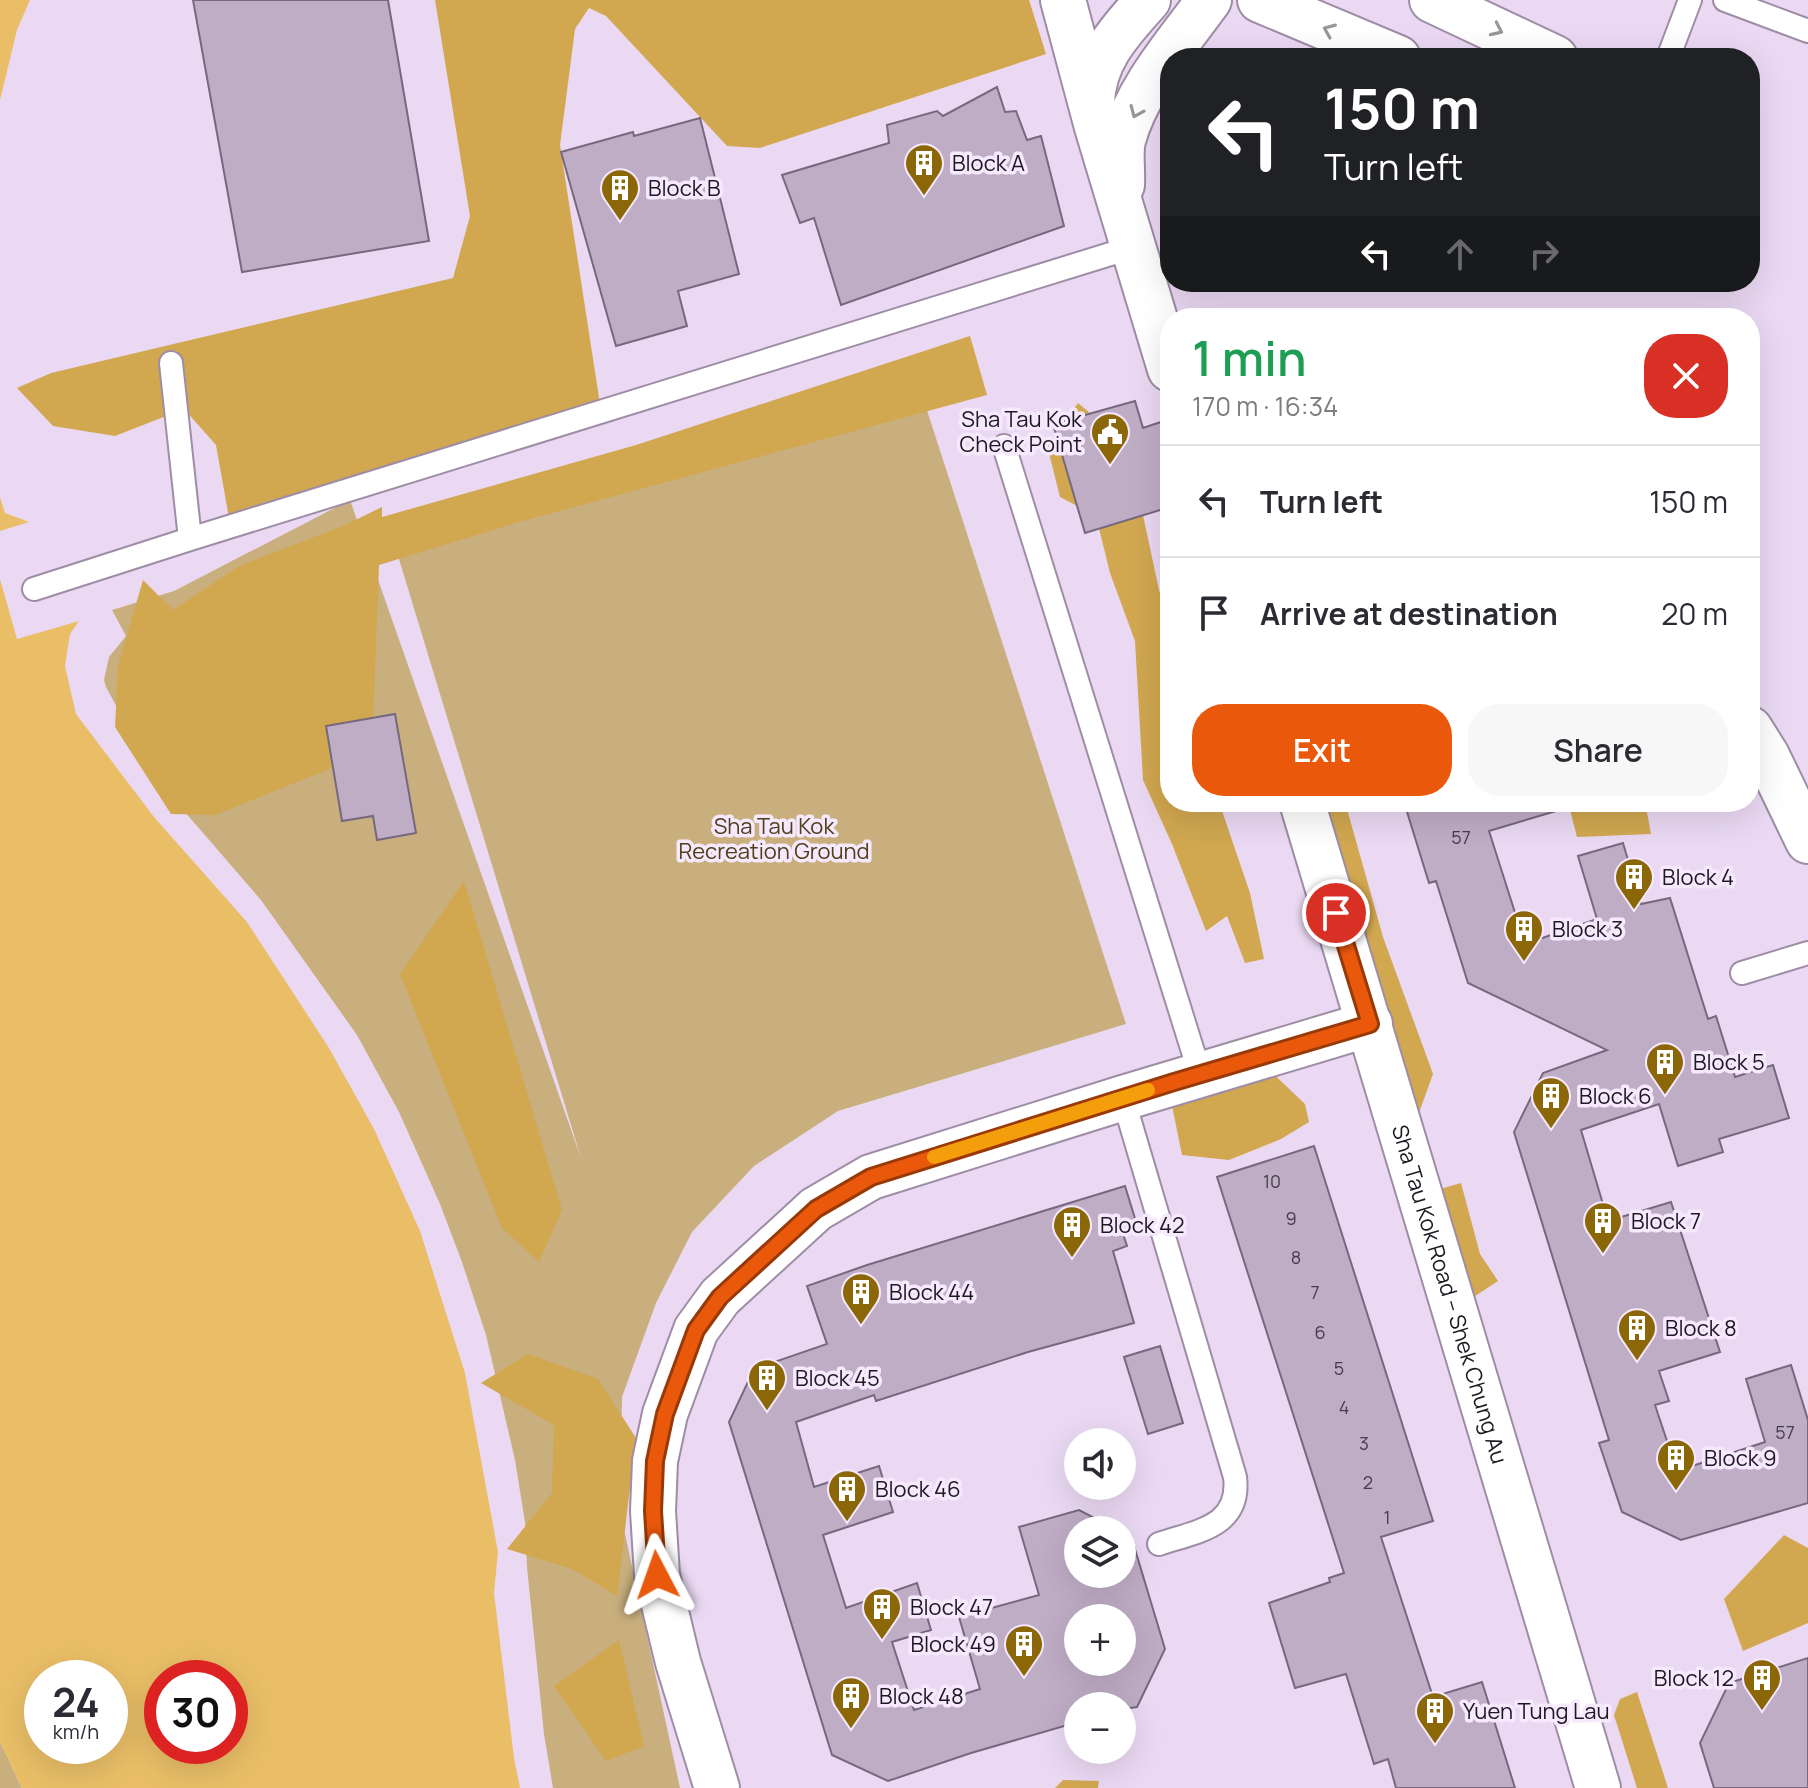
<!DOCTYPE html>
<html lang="en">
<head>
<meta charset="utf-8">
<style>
	:root { --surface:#fff; --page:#f7f7f7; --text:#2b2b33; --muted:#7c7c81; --line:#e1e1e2; --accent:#ea580c }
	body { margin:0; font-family:Manrope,sans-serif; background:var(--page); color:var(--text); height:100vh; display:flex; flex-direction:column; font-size:30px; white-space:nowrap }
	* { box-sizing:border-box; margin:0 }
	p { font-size:26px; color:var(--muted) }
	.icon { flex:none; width:44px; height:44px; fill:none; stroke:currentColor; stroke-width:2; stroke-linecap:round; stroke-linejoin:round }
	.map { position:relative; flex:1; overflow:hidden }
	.details { position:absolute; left:1160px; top:308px; width:600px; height:504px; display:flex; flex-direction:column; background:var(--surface); border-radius:32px; box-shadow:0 8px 32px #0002 }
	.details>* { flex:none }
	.banner { position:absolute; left:1160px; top:48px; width:600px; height:244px; border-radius:32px; box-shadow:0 8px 32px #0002; background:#202124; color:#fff; overflow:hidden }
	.controls { position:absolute; left:1064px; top:1428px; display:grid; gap:16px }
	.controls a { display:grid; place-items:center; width:72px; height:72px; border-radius:50%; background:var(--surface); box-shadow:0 8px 32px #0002; font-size:40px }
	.speed { position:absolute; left:24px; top:1660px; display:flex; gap:16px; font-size:40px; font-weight:700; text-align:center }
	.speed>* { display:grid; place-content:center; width:104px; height:104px; border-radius:50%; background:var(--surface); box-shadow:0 8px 32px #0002; line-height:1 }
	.speed small { font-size:20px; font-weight:400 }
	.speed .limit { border:12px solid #d22; background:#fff; color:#111 }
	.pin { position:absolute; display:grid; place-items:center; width:68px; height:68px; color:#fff; margin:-34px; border:4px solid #fff; border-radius:50%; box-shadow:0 2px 8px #0007 }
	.me { position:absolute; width:88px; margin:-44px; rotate:356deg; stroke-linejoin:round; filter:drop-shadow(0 0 6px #0008) }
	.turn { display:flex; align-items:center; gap:28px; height:168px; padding:0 32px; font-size:36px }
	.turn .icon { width:104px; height:104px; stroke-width:2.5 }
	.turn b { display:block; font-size:56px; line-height:68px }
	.lanes { display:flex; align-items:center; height:76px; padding:0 32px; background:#0003; justify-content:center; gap:40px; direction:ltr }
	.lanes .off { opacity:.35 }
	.round { display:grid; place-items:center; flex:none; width:84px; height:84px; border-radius:32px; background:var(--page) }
	.overview { display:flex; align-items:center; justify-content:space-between; height:136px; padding:0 32px }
	h1 { font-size:48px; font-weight:600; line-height:60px; color:#1e9e55 }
	.button { display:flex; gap:16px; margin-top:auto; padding:16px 32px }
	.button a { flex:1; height:92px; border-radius:32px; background:var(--accent); color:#fff; font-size:32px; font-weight:600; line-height:92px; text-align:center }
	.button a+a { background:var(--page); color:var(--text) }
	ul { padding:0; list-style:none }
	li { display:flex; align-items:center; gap:24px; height:112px; padding:0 32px; border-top:2px solid var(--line) }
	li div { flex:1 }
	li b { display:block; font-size:30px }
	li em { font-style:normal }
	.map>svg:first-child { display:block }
</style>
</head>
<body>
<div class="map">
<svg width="1808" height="1788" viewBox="0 0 1808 1788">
	<rect width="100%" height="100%" fill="#ebd9f3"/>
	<!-- green -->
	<path fill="#c9af7d" d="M 923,398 L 1126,1024 L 838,1111 L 754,1166 L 692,1232 L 656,1303 L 622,1397 L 620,1511 L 680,1788 L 553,1788 L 544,1734 L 527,1567 L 525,1522 L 515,1460 L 486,1335 L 462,1262 L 440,1204 L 399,1112 L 357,1035 L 261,900 L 172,797 L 127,726 L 106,687 L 104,680 L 109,657 L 126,636 L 112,610 L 174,591 L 350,500 L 581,1158 L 392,536 Z
		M 0,1742 L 22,1788 L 0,1788 Z"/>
	<!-- forest -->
	<path fill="#d1a750" d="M 435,0 L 1029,0 L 1046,54 L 760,148 L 727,146 L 606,16 L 589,8 L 575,29 L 560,145 L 600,404 L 229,518 L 216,445 L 184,409 L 115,436 L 53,426 L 17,388 L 51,373 L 453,278 L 470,216 Z
		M 970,336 L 987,395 L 519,522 L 379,565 L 372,752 L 215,815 L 171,814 L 115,727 L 118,666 L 143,580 L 173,610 L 239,566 L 345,525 L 382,507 L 382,517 L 636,445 Z
		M 1078,403 L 1128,445 L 1159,590 L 1168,616 L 1170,802 L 1219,802 L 1250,893 L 1264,959 L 1245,963 L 1227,916 L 1206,931 L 1172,844 L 1143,780 L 1135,641 L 1110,573 L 1096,516 L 1060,497 L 1047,445 Z
		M 1298,802 L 1345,802 L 1383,937 L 1433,1074 L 1412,1132 Z
		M 1568,802 L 1645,802 L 1651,834 L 1577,837 Z
		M 464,881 L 562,1210 L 539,1262 L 502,1228 L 400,974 Z
		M 1264,1065 L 1305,1104 L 1309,1122 L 1281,1139 L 1229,1160 L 1182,1155 L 1170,1096 Z
		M 1461,1183 L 1480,1254 L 1498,1281 L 1463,1304 L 1433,1191 Z
		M 528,1354 L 598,1379 L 636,1438 L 617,1596 L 572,1569 L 507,1549 L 552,1493 L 554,1425 L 481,1383 Z
		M 1784,1535 L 1808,1548 L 1808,1623 L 1743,1651 L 1724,1599 Z
		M 619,1640 L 644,1746 L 606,1761 L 554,1686 Z
		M 1637,1692 L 1668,1788 L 1637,1788 L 1614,1715 L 1620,1699 Z
		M 1063,1780 L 1099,1781 L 1098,1788 L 1055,1788 Z"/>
	<!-- water -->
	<path fill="#e9be67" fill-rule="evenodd" d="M 0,0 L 30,0 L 17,30 L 0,100 Z
		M 0,497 L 5,513 L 29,522 L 0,531 Z
		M 0,579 L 17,639 L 79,621 L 70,634 L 65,666 L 76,714 L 154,817 L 247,922 L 329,1048 L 374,1129 L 420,1231 L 465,1373 L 498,1552 L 494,1593 L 514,1758 L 520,1788 L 22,1788 L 0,1742 ZM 42,1678 L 110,1678 L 110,1746 L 42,1746 ZM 162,1678 L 230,1678 L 230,1746 L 162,1746 Z"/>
	<!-- building -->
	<path fill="#bfadc6" stroke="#77687e" stroke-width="2" fill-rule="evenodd" d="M 193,0 L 388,0 L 429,241 L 242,272 Z
		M 997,87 L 1005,112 L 1016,111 L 1027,140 L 1041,136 L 1064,226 L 841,305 L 814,218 L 800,223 L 782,175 L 889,143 L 887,125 L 937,111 L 943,116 Z
		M 700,118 L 739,274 L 678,291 L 687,326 L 616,346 L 561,152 L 633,132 L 634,136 Z
		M 1135,401 L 1143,428 L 1170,419 L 1170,507 L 1085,533 L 1053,424 Z
		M 395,714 L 416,833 L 377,840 L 373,816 L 342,821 L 326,726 Z
		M 1404,802 L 1554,802 L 1556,811 L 1489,831 L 1525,944 L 1597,919 L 1578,856 L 1623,843 L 1641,904 L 1670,898 L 1708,1019 L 1716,1016 L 1735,1077 L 1773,1065 L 1789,1118 L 1719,1139 L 1723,1152 L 1678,1166 L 1659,1104 L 1581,1130 L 1608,1221 L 1671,1202 L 1720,1352 L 1659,1371 L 1669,1401 L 1655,1405 L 1677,1471 L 1765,1442 L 1746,1379 L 1791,1365 L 1808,1420 L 1808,1503 L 1681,1540 L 1622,1512 L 1599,1443 L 1609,1440 L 1514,1132 L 1543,1073 L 1607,1050 L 1468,983 L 1436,881 L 1429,883 Z
		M 1314,1146 L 1433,1521 L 1381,1537 L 1433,1697 L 1482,1682 L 1515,1788 L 1396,1788 L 1388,1759 L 1374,1764 L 1346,1674 L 1295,1688 L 1269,1603 L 1330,1582 L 1329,1578 L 1344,1573 L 1217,1177 Z
		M 1125,1186 L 1137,1225 L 1122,1231 L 1127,1246 L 1113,1251 L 1134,1323 L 1028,1352 L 876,1401 L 874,1395 L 796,1422 L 814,1487 L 879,1466 L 893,1512 L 823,1535 L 846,1608 L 917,1583 L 931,1630 L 892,1642 L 914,1710 L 980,1689 L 959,1617 L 1039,1595 L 1019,1527 L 1079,1510 L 1118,1530 L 1078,1530 L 1078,1574 L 1122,1574 L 1122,1532 L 1131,1536 L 1165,1649 L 1137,1707 L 1122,1709 L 1122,1706 L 1078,1706 L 1078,1722 L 971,1753 L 888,1781 L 832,1755 L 729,1422 L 754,1369 L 827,1344 L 807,1286 L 867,1265 ZM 1078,1618 L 1122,1618 L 1122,1662 L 1078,1662 Z
		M 1160,1346 L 1183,1423 L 1148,1434 L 1124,1357 Z
		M 1808,1658 L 1808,1788 L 1714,1788 L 1700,1743 L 1729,1683 Z"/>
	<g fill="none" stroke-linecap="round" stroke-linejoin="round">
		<defs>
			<path id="lane" d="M 1725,0 L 1808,31
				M 1668,58 L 1690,0
				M 171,363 L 190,539 L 1133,247
				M 1004,446 L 1200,1074
				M 34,589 L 190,539
				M 1742,973 L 1808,953
				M 1123,1098 L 1235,1477 C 1241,1527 1197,1531 1159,1544"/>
			<path id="street" d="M 1750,729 L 1767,756 L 1808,841
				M 717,1788 L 678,1662 L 657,1575 L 653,1511 L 655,1461 L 665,1414 L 696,1330 L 720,1297 L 816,1209 L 871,1177 L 1123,1098 L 1370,1024"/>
			<g id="secondary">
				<path d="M 1063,0 L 1097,127 L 1170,369"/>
				<path d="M 1260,0 L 1398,58"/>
				<path d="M 1432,0 L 1555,58"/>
				<path d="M 1092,105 C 1092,61 1119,32 1148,0"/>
				<path d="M 1122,185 C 1123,171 1120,154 1123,140 C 1137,88 1178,43 1209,0"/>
				<path id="s1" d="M 1302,802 L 1598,1788"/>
			</g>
		</defs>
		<!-- lane casing -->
		<use href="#lane" stroke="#9e8da5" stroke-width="26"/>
		<!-- street casing -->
		<use href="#street" stroke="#9e8da5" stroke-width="48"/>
		<!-- secondary casing -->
		<use href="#secondary" stroke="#9e8da5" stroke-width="48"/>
		<!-- lane -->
		<use href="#lane" stroke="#fff" stroke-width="22"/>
		<!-- street -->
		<use href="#street" stroke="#fff" stroke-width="44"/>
		<!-- secondary -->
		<use href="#secondary" stroke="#fff" stroke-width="44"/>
	</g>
	<!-- one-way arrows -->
	<defs><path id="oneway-chevron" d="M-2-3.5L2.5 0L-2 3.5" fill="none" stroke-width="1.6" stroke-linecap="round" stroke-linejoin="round" transform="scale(2)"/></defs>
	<g stroke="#9a979b">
		<use href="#oneway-chevron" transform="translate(1329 30) rotate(-157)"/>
		<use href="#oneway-chevron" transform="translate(1497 30) rotate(25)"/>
		<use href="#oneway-chevron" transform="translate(1136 112) rotate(113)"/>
	</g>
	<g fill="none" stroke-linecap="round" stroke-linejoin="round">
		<defs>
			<path id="route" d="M 657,1575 L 653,1511 L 655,1461 L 665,1414 L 696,1330 L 720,1297 L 816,1209 L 871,1177 L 1174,1082 L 1370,1024 L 1336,913"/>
		</defs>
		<!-- route casing -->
		<use href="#route" stroke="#983908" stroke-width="20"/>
		<!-- route -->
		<use href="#route" stroke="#ea580c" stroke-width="14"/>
		<!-- slow -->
		<path stroke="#f59e0b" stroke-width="14" d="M 934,1157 L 1148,1090"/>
	</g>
	<!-- icons -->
	<defs>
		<symbol id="building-pin" viewBox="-11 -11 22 30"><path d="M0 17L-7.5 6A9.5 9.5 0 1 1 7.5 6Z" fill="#8b6707" stroke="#f6e8fd"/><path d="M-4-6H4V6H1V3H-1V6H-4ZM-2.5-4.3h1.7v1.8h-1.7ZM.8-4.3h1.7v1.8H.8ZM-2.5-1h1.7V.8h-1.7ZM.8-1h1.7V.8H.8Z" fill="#fff"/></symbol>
		<symbol id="civic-pin" viewBox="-11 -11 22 30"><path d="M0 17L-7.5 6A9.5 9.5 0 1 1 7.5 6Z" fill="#8b6707" stroke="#f6e8fd"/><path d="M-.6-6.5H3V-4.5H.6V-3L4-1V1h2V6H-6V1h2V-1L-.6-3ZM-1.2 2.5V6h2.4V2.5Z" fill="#fff"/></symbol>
	</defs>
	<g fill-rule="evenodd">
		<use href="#building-pin" x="902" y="141" width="44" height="60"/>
		<use href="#building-pin" x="598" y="166" width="44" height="60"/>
		<use href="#civic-pin" x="1088" y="410" width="44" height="60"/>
		<use href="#building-pin" x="1612" y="855" width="44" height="60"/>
		<use href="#building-pin" x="1502" y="907" width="44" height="60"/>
		<use href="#building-pin" x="1643" y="1040" width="44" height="60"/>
		<use href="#building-pin" x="1529" y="1074" width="44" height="60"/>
		<use href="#building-pin" x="1581" y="1199" width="44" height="60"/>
		<use href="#building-pin" x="1050" y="1203" width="44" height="60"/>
		<use href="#building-pin" x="839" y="1270" width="44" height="60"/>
		<use href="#building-pin" x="1615" y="1306" width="44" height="60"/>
		<use href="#building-pin" x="745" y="1356" width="44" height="60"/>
		<use href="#building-pin" x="1654" y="1436" width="44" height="60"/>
		<use href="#building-pin" x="825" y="1467" width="44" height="60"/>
		<use href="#building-pin" x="860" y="1585" width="44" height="60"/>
		<use href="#building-pin" x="1002" y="1622" width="44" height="60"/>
		<use href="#building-pin" x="1740" y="1656" width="44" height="60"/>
		<use href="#building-pin" x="829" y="1674" width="44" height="60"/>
		<use href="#building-pin" x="1413" y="1689" width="44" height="60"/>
	</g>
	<g text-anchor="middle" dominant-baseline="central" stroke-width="7" stroke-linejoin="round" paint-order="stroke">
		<!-- number labels -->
		<g font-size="18" fill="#463d4a">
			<text x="1461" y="837">57</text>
			<text x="1272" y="1181">10</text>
			<text x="1291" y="1218">9</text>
			<text x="1296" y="1257">8</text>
			<text x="1315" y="1292">7</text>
			<text x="1320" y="1332">6</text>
			<text x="1339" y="1368">5</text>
			<text x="1344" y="1407">4</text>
			<text x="1785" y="1432">57</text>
			<text x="1364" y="1443">3</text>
			<text x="1368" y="1482">2</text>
			<text x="1387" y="1517">1</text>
		</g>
		<!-- poi labels -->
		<g font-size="22" fill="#1e1821" stroke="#f6e8fd" text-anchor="start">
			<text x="952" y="163">Block A</text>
			<text x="648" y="188">Block B</text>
			<text x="1082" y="419" text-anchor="end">Sha Tau Kok<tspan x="1082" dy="25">Check Point</tspan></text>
			<text x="1662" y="877">Block 4</text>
			<text x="1552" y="929">Block 3</text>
			<text x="1693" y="1062">Block 5</text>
			<text x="1579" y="1096">Block 6</text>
			<text x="1631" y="1221">Block 7</text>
			<text x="1100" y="1225">Block 42</text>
			<text x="889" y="1292">Block 44</text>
			<text x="1665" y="1328">Block 8</text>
			<text x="795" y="1378">Block 45</text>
			<text x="1704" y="1458">Block 9</text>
			<text x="875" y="1489">Block 46</text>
			<text x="910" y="1607">Block 47</text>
			<text x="996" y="1644" text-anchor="end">Block 49</text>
			<text x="1734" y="1678" text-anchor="end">Block 12</text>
			<text x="879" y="1696">Block 48</text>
			<text x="1463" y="1711">Yuen Tung Lau</text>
		</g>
		<!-- park labels -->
		<g font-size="22" fill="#4f3e19" stroke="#f6e8fd">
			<text x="774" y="826">Sha Tau Kok<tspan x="774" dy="25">Recreation Ground</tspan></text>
		</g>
		<!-- street labels -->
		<g font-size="22" fill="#1e1821" stroke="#f6e8fd">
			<text stroke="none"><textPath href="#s1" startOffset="514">Sha Tau Kok Road – Shek Chung Au</textPath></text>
		</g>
	</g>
</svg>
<div class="controls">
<a><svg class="icon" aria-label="sound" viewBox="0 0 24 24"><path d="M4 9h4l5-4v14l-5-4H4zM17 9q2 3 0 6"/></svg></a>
<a><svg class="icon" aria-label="layers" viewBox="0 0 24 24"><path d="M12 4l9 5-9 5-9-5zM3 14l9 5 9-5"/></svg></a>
<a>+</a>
<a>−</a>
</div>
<div class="speed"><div>24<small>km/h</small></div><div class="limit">30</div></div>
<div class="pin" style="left:1336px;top:913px;background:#d93025"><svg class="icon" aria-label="arrive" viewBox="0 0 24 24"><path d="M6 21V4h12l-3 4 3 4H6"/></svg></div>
<svg class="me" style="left:657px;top:1575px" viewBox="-20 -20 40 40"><path d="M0-17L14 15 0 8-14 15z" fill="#ea580c" stroke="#fff" stroke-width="4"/></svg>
<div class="banner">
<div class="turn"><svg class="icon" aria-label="left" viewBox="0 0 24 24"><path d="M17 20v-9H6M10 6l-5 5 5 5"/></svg><div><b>150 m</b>Turn left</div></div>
<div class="lanes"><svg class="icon" aria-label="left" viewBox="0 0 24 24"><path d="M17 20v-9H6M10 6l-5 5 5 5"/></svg><svg class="icon off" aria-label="ahead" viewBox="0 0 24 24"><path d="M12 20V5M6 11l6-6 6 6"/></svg><svg class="icon off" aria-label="right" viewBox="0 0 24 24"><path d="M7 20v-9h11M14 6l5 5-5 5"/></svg></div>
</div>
<section class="details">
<div class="overview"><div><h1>1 min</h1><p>170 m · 16:34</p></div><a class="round" style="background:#d93025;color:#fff"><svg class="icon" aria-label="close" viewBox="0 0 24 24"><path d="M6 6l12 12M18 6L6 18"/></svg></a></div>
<ul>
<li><svg class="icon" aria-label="left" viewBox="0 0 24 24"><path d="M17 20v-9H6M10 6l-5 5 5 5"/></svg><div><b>Turn left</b></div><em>150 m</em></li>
<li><svg class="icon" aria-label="arrive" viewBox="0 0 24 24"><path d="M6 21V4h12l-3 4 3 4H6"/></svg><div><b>Arrive at destination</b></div><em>20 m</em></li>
</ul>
<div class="button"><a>Exit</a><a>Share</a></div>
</section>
</div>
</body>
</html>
